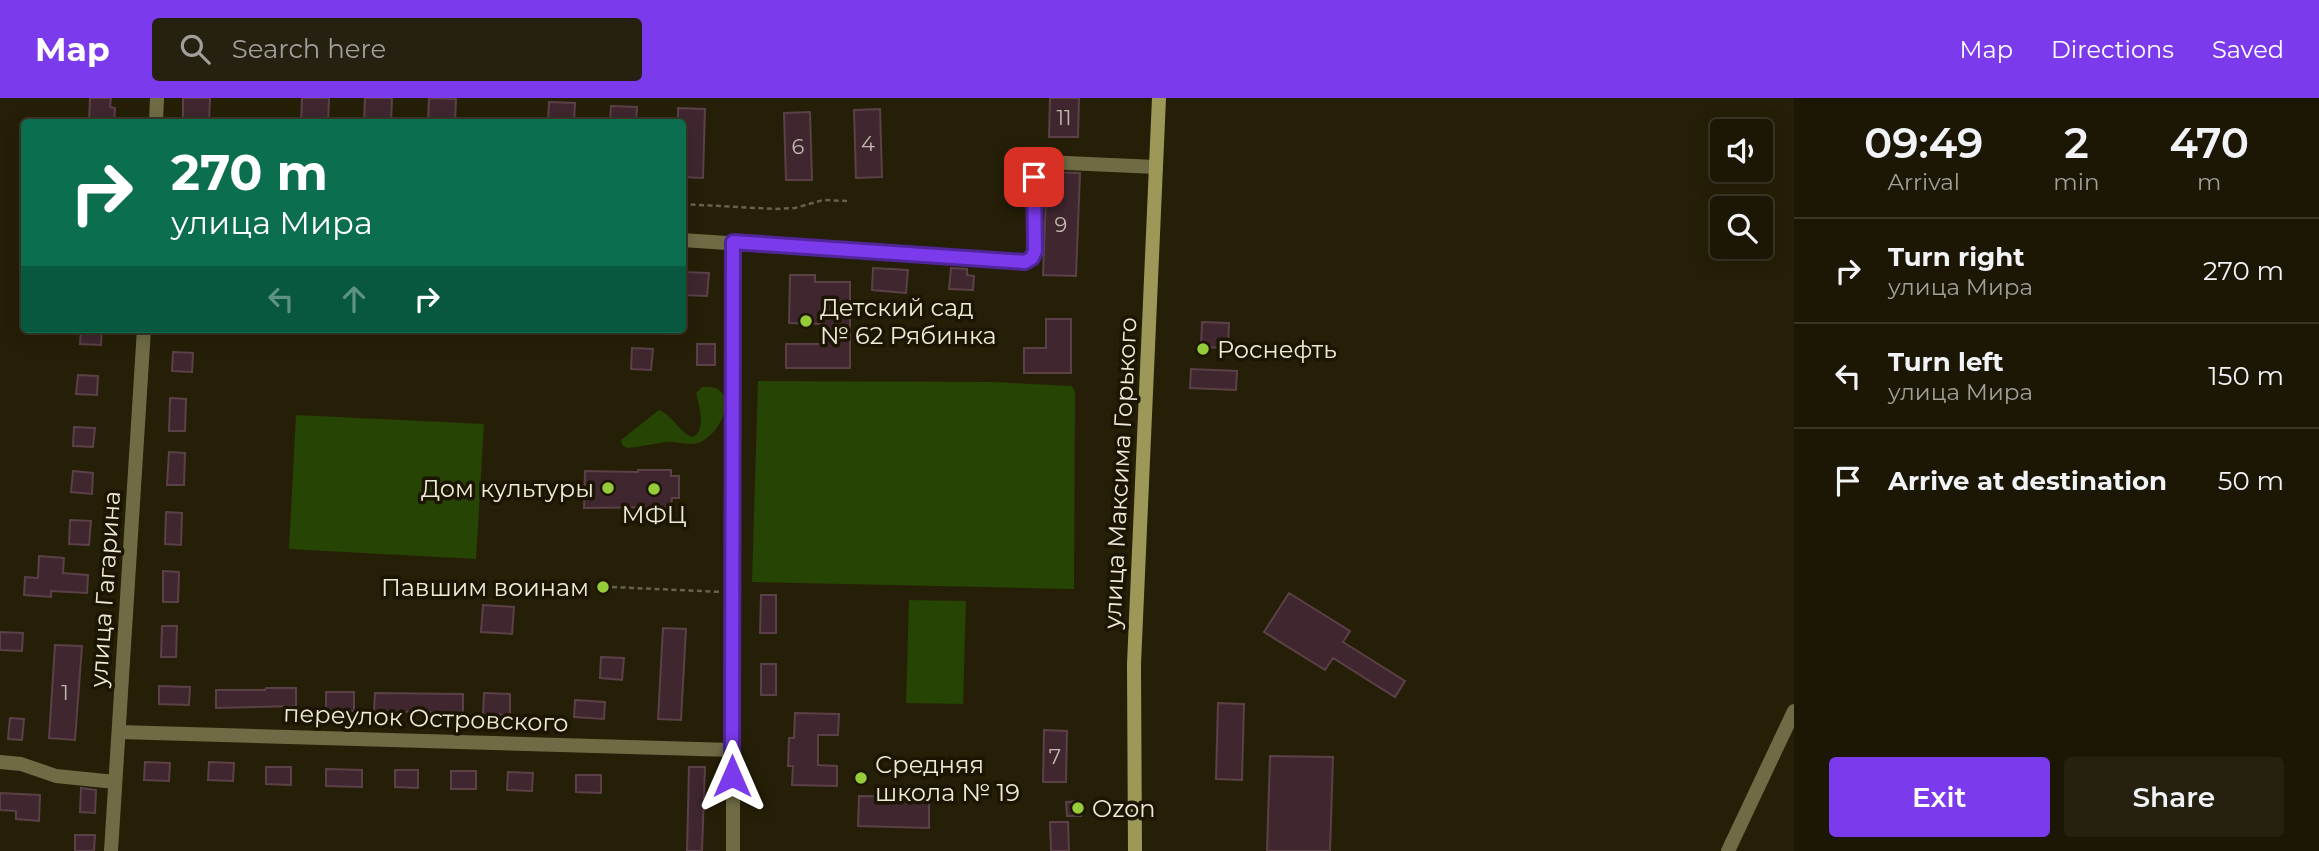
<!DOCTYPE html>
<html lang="en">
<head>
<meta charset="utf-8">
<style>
	:root { --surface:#1c1705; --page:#25200f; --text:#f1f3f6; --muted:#a09f9a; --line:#3a3627; --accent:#7c3aed }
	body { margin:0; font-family:Montserrat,sans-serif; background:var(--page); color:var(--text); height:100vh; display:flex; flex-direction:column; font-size:26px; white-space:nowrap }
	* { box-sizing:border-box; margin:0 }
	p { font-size:23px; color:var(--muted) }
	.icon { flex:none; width:38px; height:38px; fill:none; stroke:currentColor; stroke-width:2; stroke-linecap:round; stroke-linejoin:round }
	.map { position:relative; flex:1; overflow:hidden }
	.side { display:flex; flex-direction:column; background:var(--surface); width:525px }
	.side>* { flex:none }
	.top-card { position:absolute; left:21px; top:21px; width:665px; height:214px; border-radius:7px; box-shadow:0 4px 18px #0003,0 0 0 2px var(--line); background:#0b6e4f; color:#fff; overflow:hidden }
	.tools { position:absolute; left:1710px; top:21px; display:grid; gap:14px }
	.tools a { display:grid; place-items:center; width:63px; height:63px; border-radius:7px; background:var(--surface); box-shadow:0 4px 18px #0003,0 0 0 2px var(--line); font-size:35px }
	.pin { position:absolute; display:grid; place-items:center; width:60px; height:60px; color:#fff; margin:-30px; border-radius:14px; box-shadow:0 4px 10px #0006 }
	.me { position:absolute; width:77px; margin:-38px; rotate:0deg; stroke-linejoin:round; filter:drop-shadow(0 0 5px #0008) }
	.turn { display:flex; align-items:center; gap:24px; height:147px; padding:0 35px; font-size:32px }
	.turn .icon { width:91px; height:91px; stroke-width:2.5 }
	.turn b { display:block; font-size:49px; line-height:60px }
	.lanes { display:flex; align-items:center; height:66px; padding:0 35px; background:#0003; justify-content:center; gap:35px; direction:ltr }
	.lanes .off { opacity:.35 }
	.eta { display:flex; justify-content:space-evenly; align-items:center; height:119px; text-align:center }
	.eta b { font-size:42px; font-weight:600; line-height:49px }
	.action { display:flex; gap:14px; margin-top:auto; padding:14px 35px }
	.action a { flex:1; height:80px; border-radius:7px; background:var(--accent); color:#fff; font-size:28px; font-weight:600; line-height:80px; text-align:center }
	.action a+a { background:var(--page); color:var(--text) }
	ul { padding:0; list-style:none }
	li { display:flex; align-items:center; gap:21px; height:105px; padding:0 35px; border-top:2px solid var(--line) }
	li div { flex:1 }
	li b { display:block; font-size:26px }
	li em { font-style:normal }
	header { display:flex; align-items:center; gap:42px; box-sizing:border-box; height:98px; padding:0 35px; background:var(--accent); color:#fff }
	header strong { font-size:33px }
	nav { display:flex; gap:38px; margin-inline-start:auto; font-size:24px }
	.search { width:490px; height:63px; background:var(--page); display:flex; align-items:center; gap:18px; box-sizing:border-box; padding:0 24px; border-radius:7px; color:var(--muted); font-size:26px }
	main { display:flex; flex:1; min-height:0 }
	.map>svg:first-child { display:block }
</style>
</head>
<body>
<header>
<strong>Map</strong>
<div class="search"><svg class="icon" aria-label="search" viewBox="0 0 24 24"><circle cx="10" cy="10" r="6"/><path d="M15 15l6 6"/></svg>Search here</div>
<nav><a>Map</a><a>Directions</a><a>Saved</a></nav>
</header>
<main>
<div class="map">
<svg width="1794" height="753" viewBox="0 0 1794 753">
	<rect width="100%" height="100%" fill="#261f07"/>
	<!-- green -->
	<path fill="#264403" d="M 758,283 L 993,284 L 1072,288 L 1075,294 L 1074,491 L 752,484 Z
		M 702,289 C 742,285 724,336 698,345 C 688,348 675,343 665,344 C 652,346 639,349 627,350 L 622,347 L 621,342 L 659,312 C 673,317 679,335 693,339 C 707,331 699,309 696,295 Z
		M 296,317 L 484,326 L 476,461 L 289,451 Z
		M 909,502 L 966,503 L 963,606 L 906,605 Z"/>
	<!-- building -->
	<path fill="#40272f" stroke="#5b4048" stroke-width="2" d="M 90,0 L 111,0 L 110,9 L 115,10 L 114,24 L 89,24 Z
		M 183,0 L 210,0 L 209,24 L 183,24 Z
		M 302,0 L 329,0 L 328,24 L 301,24 Z
		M 365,0 L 392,0 L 391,24 L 364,24 Z
		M 429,0 L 456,1 L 455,24 L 428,24 Z
		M 1050,0 L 1079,0 L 1078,39 L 1049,39 Z
		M 549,4 L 575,5 L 574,24 L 548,24 Z
		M 611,8 L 637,9 L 636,24 L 610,24 Z
		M 678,10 L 705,11 L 703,80 L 682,79 L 682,24 L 678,24 Z
		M 880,11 L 882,79 L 856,80 L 854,12 Z
		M 810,14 L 812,82 L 786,82 L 784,15 Z
		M 1047,74 L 1080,75 L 1076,178 L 1043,177 Z
		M 873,170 L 908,172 L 906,195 L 872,192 Z
		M 951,170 L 967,171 L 967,177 L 974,178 L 973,192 L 949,191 Z
		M 682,174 L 709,175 L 707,198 L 682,197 Z
		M 790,177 L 815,177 L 815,184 L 850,184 L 850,270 L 786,270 L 786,246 L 825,246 L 825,226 L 789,225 Z
		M 1046,221 L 1071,221 L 1071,275 L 1024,275 L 1024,250 L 1046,250 Z
		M 1202,224 L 1229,225 L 1228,250 L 1201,249 Z
		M 81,231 L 102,231 L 101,247 L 80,246 Z
		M 697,246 L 715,246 L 715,267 L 697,267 Z
		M 632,250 L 653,251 L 651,272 L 631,271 Z
		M 173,254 L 193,255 L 192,274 L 172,273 Z
		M 1191,271 L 1237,273 L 1236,292 L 1190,290 Z
		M 78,277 L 98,278 L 97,297 L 76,296 Z
		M 170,300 L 186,301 L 185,333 L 169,333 Z
		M 74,329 L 95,330 L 93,349 L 73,348 Z
		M 169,354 L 185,355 L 184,387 L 167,387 Z
		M 638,372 L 671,372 L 671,378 L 679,378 L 679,400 L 672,400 L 671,409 L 584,410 L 585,373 L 638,374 Z
		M 73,373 L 93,375 L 92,396 L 71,394 Z
		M 166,414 L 182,415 L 181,447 L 165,446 Z
		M 70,422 L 91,423 L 89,447 L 69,446 Z
		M 39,458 L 64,460 L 63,475 L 88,477 L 87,495 L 51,493 L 51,499 L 24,497 L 25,479 L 38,480 Z
		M 163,473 L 179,474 L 178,504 L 163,504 Z
		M 1289,495 L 1350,533 L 1343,544 L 1405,583 L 1395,599 L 1333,560 L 1325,572 L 1264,534 Z
		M 761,497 L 776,497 L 776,535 L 760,535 Z
		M 483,507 L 514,509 L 512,536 L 481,534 Z
		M 162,528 L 177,528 L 176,559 L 161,559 Z
		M 663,530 L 686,531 L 681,622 L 658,621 Z
		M 0,534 L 23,535 L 22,553 L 0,552 Z
		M 55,547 L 82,548 L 75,642 L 49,640 Z
		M 601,559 L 624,560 L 622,582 L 600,580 Z
		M 761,566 L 776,566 L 776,597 L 761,597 Z
		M 159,588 L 190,589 L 189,607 L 159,606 Z
		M 266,590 L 296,590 L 296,608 L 216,610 L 216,592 L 265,592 Z
		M 326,594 L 354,594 L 354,613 L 326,613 Z
		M 375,595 L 463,596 L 463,615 L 374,613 Z
		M 484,595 L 510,596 L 510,617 L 483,616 Z
		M 575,602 L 605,604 L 604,621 L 574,619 Z
		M 1218,605 L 1244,606 L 1242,682 L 1216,681 Z
		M 795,615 L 839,616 L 838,637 L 818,637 L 818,667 L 837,668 L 837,688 L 792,687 L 793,668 L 788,668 L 789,640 L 794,640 Z
		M 10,620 L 24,621 L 22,642 L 8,641 Z
		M 1044,632 L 1067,633 L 1066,684 L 1043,684 Z
		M 1270,658 L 1333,659 L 1330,753 L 1267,753 Z
		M 145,664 L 170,665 L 169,683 L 144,682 Z
		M 209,664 L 234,665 L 233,683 L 208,682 Z
		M 266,669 L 291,669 L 291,687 L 266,686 Z
		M 689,669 L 705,669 L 702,753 L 687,753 Z
		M 326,671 L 362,672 L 362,689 L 326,688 Z
		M 395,672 L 418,672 L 418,690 L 395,689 Z
		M 451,673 L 476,673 L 476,691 L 451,691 Z
		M 508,674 L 533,675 L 532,693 L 507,692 Z
		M 576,677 L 601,677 L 601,695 L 576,694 Z
		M 81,690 L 96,692 L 95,715 L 80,714 Z
		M 0,695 L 40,697 L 39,723 L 16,721 L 16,713 L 0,712 Z
		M 859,698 L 929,699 L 929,730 L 858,728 Z
		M 1081,703 L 1081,718 L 1067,718 L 1066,704 Z
		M 1050,724 L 1068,724 L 1069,753 L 1051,753 Z
		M 75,737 L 95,737 L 94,753 L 75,753 Z"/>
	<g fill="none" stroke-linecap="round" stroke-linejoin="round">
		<!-- path -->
		<path stroke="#67614c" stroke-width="2.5" stroke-dasharray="5 3.5" stroke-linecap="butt" d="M 682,106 L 775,111 L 795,110 L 823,102 L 847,103
			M 612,489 L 722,494"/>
		<!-- street -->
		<path stroke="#6f6c45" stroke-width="14" d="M 156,24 L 157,0
			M 682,142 L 1025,165 L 1032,160 L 1035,153 L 1034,79 L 1037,68 L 1044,64 L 1156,69
			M 733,144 L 733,753
			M 119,634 L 732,652
			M 0,664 L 21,666 L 56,678 L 115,684
			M 111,753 L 144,231
			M 1728,753 L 1794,613"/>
		<!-- secondary -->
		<path stroke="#9d9858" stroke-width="14" d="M 1135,753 L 1134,566 L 1159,0"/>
	</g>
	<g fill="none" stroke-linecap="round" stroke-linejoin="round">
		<defs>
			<path id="route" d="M 732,678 L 733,144 L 1025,164 L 1032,160 L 1035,153 L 1034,79"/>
		</defs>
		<!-- route casing -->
		<use href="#route" stroke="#51269a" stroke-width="18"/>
		<!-- route -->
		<use href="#route" stroke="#7c3aed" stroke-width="12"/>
	</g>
	<!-- markers -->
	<g fill="#96cc39" stroke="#1c1501" stroke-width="2.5">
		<circle cx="806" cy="223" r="7"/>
		<circle cx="1203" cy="251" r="7"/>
		<circle cx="608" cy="390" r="7"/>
		<circle cx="654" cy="391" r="7"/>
		<circle cx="603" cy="489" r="7"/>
		<circle cx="861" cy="680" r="7"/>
		<circle cx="1078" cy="710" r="7"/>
	</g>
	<g text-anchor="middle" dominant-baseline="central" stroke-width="7" stroke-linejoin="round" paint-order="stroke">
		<!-- number labels -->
		<g font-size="21" fill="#c2b8af">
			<text x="1064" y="19">11</text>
			<text x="868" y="45">4</text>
			<text x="798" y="48">6</text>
			<text x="1061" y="126">9</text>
			<text x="65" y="594">1</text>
			<text x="1055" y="658">7</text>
		</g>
		<!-- poi labels -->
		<g font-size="24" fill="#ede9da" stroke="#1c1501" text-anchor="start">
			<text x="820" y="209">Детский сад<tspan x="820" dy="28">№ 62 Рябинка</tspan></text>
			<text x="1217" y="251">Роснефть</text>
			<text x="594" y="390" text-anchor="end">Дом культуры</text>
			<text x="654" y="416" text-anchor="middle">МФЦ</text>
			<text x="589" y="489" text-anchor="end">Павшим воинам</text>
			<text x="875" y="666">Средняя<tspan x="875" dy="28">школа № 19</tspan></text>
			<text x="1092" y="710">Ozon</text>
		</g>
		<!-- street labels -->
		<g font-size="24" fill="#ede9da" stroke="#1c1501">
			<text transform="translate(1120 375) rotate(-87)">улица Максима Горького</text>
			<text transform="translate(105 491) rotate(-86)">улица Гагарина</text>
			<text transform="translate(426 620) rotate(2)">переулок Островского</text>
		</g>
	</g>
</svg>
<div class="tools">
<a><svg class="icon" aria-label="sound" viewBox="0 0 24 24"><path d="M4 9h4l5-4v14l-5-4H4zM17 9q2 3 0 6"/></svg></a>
<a><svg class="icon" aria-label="search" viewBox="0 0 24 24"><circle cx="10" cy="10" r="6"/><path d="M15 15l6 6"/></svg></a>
</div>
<div class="pin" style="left:1034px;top:79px;background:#d93025"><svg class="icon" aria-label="arrive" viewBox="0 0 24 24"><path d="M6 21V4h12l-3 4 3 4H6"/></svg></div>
<svg class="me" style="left:732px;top:678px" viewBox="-20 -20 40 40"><path d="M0-17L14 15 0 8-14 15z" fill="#7c3aed" stroke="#fff" stroke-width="4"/></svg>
<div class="top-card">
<div class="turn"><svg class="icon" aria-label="right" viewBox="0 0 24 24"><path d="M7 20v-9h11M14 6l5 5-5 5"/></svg><div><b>270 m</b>улица Мира</div></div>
<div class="lanes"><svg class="icon off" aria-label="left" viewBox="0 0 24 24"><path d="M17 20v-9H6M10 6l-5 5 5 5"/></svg><svg class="icon off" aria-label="ahead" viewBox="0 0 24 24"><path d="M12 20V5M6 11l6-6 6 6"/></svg><svg class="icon" aria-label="right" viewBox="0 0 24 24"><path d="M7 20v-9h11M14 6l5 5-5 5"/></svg></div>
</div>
</div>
<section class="side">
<div class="eta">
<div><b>09:49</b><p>Arrival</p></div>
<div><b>2</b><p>min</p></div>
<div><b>470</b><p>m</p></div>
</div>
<ul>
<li><svg class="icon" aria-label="right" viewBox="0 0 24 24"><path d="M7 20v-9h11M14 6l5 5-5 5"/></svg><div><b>Turn right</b><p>улица Мира</p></div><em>270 m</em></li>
<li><svg class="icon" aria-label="left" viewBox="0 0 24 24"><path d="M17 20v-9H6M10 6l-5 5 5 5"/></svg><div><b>Turn left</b><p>улица Мира</p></div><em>150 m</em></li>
<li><svg class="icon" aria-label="arrive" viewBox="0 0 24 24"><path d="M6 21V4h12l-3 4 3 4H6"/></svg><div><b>Arrive at destination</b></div><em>50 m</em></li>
</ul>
<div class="action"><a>Exit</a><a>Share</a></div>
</section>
</main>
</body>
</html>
